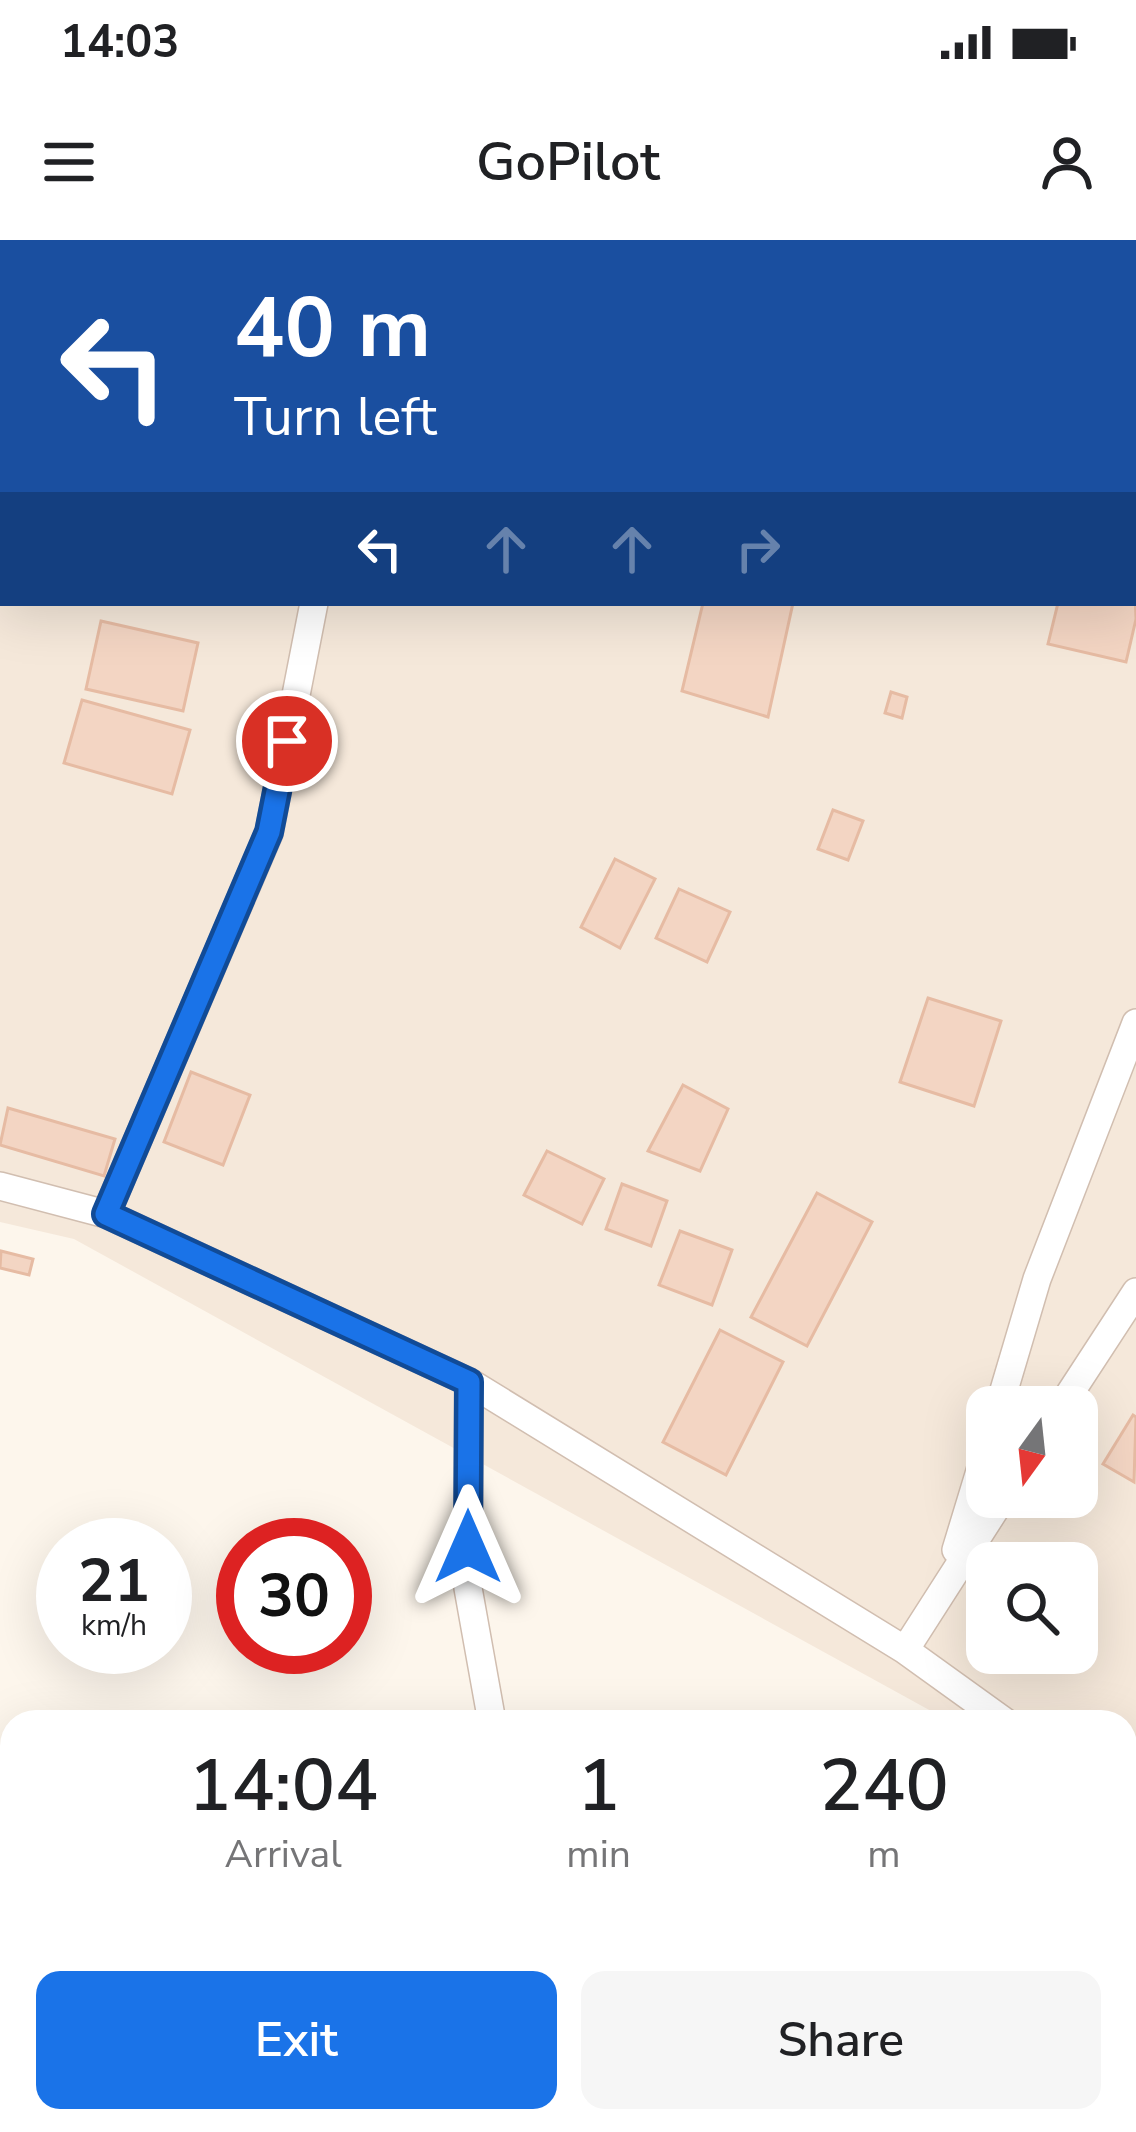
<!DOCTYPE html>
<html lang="en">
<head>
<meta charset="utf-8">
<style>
	:root { --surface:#fff; --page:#f6f6f6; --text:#202124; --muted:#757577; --accent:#1a73e8 }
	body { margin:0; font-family:"Nunito Sans",sans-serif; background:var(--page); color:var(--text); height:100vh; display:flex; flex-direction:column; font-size:45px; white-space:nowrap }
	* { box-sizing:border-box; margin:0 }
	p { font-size:39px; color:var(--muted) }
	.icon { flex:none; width:66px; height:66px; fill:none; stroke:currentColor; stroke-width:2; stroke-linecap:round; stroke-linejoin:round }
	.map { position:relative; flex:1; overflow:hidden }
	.panel { position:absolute; left:0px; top:1470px; width:1137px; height:423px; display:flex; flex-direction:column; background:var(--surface); border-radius:36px 36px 0 0; box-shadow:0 12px 48px #0002 }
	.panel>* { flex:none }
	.banner { position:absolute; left:0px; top:0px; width:1137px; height:366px; box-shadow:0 12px 48px #0002; background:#1a4fa0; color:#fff; overflow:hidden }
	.needle { width:78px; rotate:195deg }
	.buttons { position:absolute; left:966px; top:1146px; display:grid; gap:24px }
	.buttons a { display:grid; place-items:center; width:132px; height:132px; border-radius:24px; background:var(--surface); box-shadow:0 12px 48px #0002; font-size:60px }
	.speed { position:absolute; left:36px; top:1278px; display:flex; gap:24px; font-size:60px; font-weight:700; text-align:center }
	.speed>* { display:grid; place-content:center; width:156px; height:156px; border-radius:50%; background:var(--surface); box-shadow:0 12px 48px #0002; line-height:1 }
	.speed small { font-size:30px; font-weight:400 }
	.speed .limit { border:18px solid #d22; background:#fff; color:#111 }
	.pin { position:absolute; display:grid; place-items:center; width:102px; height:102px; color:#fff; margin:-51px; border:6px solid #fff; border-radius:50%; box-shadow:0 3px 12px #0007 }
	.me { position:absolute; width:132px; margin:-66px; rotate:0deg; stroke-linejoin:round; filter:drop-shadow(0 0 9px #0008) }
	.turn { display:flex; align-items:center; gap:42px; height:252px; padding:0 36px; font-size:54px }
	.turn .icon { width:156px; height:156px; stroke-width:2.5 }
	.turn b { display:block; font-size:84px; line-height:102px }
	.lanes { display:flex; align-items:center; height:114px; padding:0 36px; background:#0003; justify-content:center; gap:60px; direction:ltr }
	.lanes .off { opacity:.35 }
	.eta { display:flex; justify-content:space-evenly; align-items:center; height:204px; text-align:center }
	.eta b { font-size:72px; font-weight:600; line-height:84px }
	.primary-button { display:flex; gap:24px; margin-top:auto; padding:24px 36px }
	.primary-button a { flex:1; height:138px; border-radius:24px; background:var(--accent); color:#fff; font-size:48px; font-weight:600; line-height:138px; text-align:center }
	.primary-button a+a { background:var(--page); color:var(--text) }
	.status { display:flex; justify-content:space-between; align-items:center; height:84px; padding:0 60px; background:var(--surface); direction:ltr }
	.status svg { height:33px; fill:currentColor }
	header { display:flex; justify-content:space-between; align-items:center; height:156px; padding:0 36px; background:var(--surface); font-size:54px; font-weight:600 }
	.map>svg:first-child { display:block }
</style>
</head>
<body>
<div class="status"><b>14:03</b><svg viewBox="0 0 49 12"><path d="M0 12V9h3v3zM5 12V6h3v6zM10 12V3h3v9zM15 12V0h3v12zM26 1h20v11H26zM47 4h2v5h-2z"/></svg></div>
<header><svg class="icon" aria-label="menu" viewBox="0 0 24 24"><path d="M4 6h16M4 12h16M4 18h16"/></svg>GoPilot<svg class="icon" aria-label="person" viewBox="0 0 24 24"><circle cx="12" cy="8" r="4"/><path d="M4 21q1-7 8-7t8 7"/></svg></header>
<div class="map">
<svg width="1136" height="1892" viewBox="0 0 1136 1892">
	<rect width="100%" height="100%" fill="#fdf6ec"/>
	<!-- residential -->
	<path fill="#f5e8da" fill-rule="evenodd" d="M 0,0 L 1136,0 L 1136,1584 L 1125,1578 L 1125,1482 L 951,1482 L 74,999 L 0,982 ZM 3,3 L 1134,3 L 1134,363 L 3,363 ZM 987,1167 L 1077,1167 L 1077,1257 L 987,1257 ZM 987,1323 L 1077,1323 L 1077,1413 L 987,1413 Z"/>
	<!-- building -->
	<path fill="#f3d5c3" stroke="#e6bba3" stroke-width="3" d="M 0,309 L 3,310 L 3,357 L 0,356 Z
		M 1134,329 L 1136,379 L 1126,422 L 1048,404 L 1058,363 L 1134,363 Z
		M 703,363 L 793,363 L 768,477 L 682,451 Z
		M 101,381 L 198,403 L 183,471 L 86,449 Z
		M 891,452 L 907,457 L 902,478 L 885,473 Z
		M 82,460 L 190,490 L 172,554 L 64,523 Z
		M 833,570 L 863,581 L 848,620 L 818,609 Z
		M 615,619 L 655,639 L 620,708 L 581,687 Z
		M 679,649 L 730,672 L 707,722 L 656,698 Z
		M 928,758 L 1001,781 L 974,866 L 900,842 Z
		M 191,832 L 250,855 L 223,925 L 164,902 Z
		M 683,845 L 728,869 L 700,931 L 648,911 Z
		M 8,868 L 115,899 L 104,936 L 0,905 Z
		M 547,911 L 604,939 L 582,984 L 524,955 Z
		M 622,944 L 667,961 L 651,1006 L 606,989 Z
		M 817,953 L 872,982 L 807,1106 L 751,1077 Z
		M 680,991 L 732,1010 L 712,1065 L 659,1045 Z
		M 1,1011 L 33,1019 L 29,1035 L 0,1028 Z
		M 720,1090 L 783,1122 L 726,1235 L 663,1202 Z
		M 1133,1175 L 1136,1177 L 1134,1242 L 1103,1224 Z"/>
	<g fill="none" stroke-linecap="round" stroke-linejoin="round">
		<defs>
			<path id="street" d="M 420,3 L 421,0
				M 0,946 L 106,974 L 469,1142 L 905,1410 L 1005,1482
				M 106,974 L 269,593 L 314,363
				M 469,1142 L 468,1348 L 492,1482
				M 999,1167 L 1037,1039 L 1136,783
				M 1061,1167 L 1136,1052
				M 956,1310 L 987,1208
				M 905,1410 L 1003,1257
				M 0,1543 L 12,1547
				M 1125,1569 L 1136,1577
				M 598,1881 L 598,1892"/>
		</defs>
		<!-- street casing -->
		<use href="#street" stroke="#d1beb0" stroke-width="30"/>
		<!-- street -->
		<use href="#street" stroke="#fff" stroke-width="27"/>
	</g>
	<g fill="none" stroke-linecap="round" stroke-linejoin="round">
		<defs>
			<path id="route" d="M 287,501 L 269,592 L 106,974 L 469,1142 L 468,1307"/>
		</defs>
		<!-- route casing -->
		<use href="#route" stroke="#114b97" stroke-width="30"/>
		<!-- route -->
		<use href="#route" stroke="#1a73e8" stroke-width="21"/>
	</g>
</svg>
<div class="buttons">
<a><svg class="needle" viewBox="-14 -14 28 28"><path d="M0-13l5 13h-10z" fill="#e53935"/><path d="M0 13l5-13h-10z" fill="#757577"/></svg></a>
<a><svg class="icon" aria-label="search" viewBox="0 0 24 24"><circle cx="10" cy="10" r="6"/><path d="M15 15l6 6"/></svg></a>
</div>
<div class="speed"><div>21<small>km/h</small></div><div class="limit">30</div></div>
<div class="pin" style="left:287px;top:501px;background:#d93025"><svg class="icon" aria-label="arrive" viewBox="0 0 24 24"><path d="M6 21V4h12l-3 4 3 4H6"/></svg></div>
<svg class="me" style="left:468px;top:1307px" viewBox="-20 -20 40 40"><path d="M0-17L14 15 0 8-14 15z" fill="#1a73e8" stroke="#fff" stroke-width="4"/></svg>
<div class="banner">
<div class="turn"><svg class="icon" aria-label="left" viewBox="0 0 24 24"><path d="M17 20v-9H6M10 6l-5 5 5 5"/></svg><div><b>40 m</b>Turn left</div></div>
<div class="lanes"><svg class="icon" aria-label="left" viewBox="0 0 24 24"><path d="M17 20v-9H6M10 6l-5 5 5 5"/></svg><svg class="icon off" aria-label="ahead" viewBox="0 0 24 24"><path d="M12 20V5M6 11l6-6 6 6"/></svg><svg class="icon off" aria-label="ahead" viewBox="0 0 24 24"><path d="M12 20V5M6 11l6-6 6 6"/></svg><svg class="icon off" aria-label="right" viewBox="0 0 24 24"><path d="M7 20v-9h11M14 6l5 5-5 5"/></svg></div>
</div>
<section class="panel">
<div class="eta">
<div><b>14:04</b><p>Arrival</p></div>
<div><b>1</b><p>min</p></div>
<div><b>240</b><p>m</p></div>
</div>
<div class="primary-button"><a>Exit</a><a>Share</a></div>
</section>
</div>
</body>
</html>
